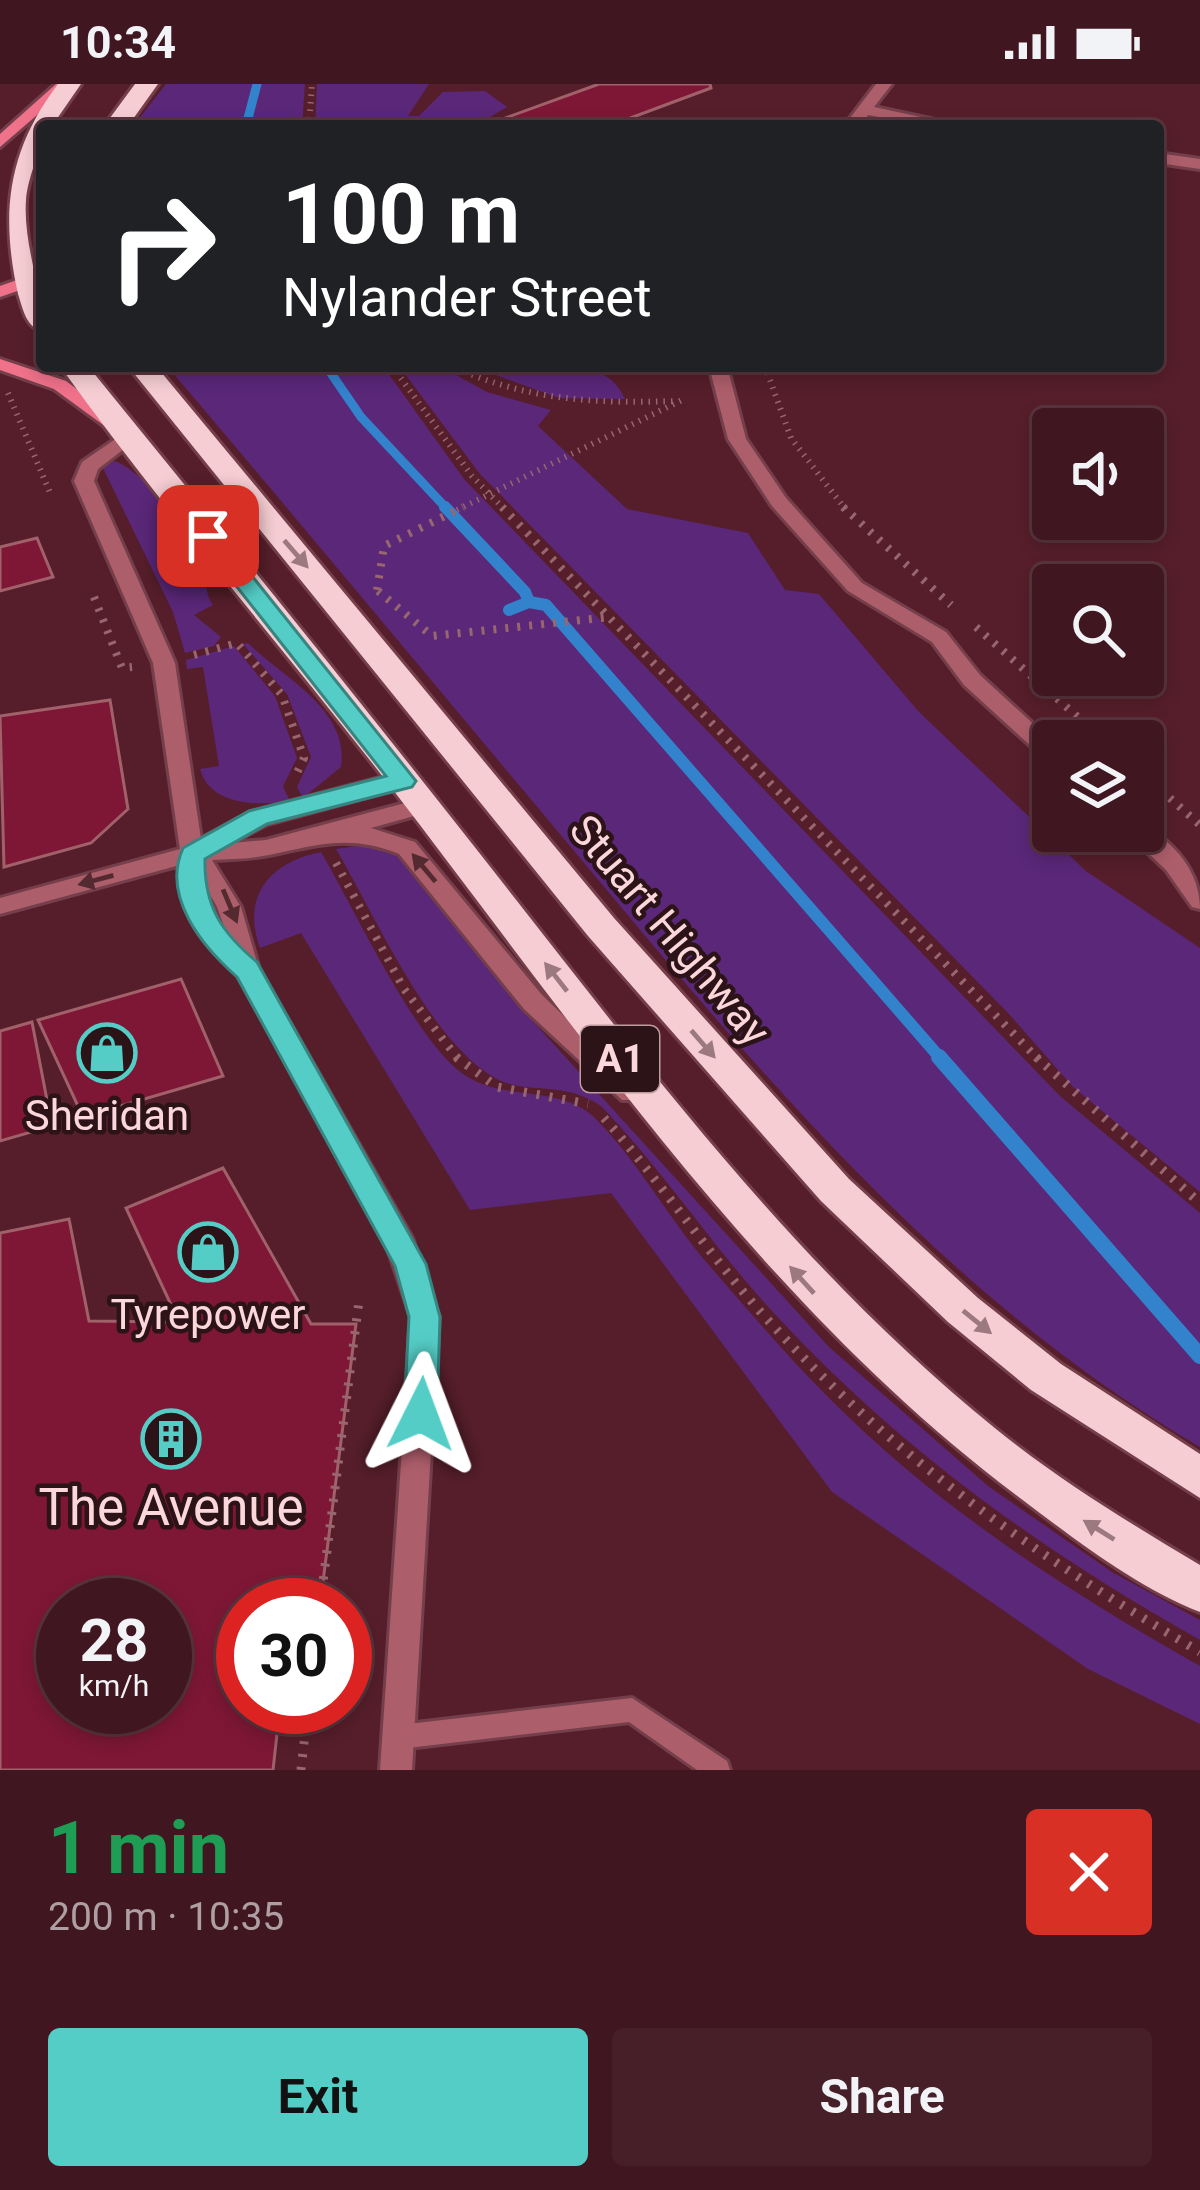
<!DOCTYPE html>
<html lang="en">
<head>
<meta charset="utf-8">
<style>
	:root { --surface:#401620; --page:#471f29; --text:#f1f3f6; --muted:#ae9fa5; --line:#59353e; --accent:#54cdc6 }
	body { margin:0; font-family:Roboto,sans-serif; background:var(--page); color:var(--text); height:100vh; display:flex; flex-direction:column; font-size:45px; white-space:nowrap }
	* { box-sizing:border-box; margin:0 }
	p { font-size:39px; color:var(--muted) }
	.icon { flex:none; width:66px; height:66px; fill:none; stroke:currentColor; stroke-width:2; stroke-linecap:round; stroke-linejoin:round }
	.map { position:relative; height:1686px; overflow:hidden }
	.drawer { display:flex; flex-direction:column; background:var(--surface); flex:1 }
	.drawer>* { flex:none }
	.top-card { position:absolute; left:36px; top:36px; width:1128px; height:252px; border-radius:12px; box-shadow:0 6px 18px #0003,0 0 0 3px var(--line); background:#202124; color:#fff; overflow:hidden }
	.tools { position:absolute; left:1032px; top:324px; display:grid; gap:24px }
	.tools a { display:grid; place-items:center; width:132px; height:132px; border-radius:12px; background:var(--surface); box-shadow:0 6px 18px #0003,0 0 0 3px var(--line); font-size:60px }
	.speed { position:absolute; left:36px; top:1494px; display:flex; gap:24px; font-size:60px; font-weight:700; text-align:center }
	.speed>* { display:grid; place-content:center; width:156px; height:156px; border-radius:50%; background:var(--surface); box-shadow:0 6px 18px #0003,0 0 0 3px var(--line); line-height:1 }
	.speed small { font-size:30px; font-weight:400 }
	.speed .limit { border:18px solid #d22; background:#fff; color:#111 }
	.pin { position:absolute; display:grid; place-items:center; width:102px; height:102px; color:#fff; margin:-51px; border-radius:24px; box-shadow:0 6px 18px #0006 }
	.me { position:absolute; width:132px; margin:-66px; rotate:3deg; stroke-linejoin:round; filter:drop-shadow(0 0 9px #0008) }
	.turn { display:flex; align-items:center; gap:42px; height:252px; padding:0 48px; font-size:54px }
	.turn .icon { width:156px; height:156px; stroke-width:2.5 }
	.turn b { display:block; font-size:84px; line-height:102px }
	.round { display:grid; place-items:center; flex:none; width:126px; height:126px; border-radius:12px; background:var(--page) }
	.summary { display:flex; align-items:center; justify-content:space-between; height:204px; padding:0 48px }
	h1 { font-size:72px; font-weight:700; line-height:90px; color:#1e9e55 }
	.cta { display:flex; gap:24px; margin-top:auto; padding:24px 48px }
	.cta a { flex:1; height:138px; border-radius:12px; background:var(--accent); color:#111; font-size:48px; font-weight:700; line-height:138px; text-align:center }
	.cta a+a { background:var(--page); color:var(--text) }
	.status { display:flex; justify-content:space-between; align-items:center; height:84px; padding:0 60px; background:var(--surface); direction:ltr }
	.status svg { height:33px; fill:currentColor }
	.map>svg:first-child { display:block }
</style>
</head>
<body>
<div class="status"><b>10:34</b><svg viewBox="0 0 49 12"><path d="M0 12V9h3v3zM5 12V6h3v6zM10 12V3h3v9zM15 12V0h3v12zM26 1h20v11H26zM47 4h2v5h-2z"/></svg></div>
<div class="map">
<svg width="1200" height="1686" viewBox="0 0 1200 1686">
	<rect width="100%" height="100%" fill="#561e2a"/>
	<!-- green -->
	<path fill="#5a2779" d="M 166,0 L 305,0 L 302,42 L 133,42 Z
		M 317,0 L 429,0 L 408,32 L 419,32 L 443,8 L 485,7 L 507,23 L 475,42 L 315,42 Z
		M 167,282 L 383,282 L 464,395 L 1060,1012 L 1200,1129 L 1200,1363 C 946,1214 761,991 575,768 C 439,606 304,443 167,282 Z
		M 399,282 L 440,282 L 487,308 L 551,326 L 538,342 L 627,425 L 748,449 L 785,506 L 819,510 L 919,628 L 1086,787 L 1200,864 L 1200,1108 L 1073,1003 L 1008,929 L 480,390 Z
		M 471,282 C 519,282 603,263 625,315 L 559,314 Z
		M 114,377 C 142,385 189,447 202,476 C 208,492 203,507 213,521 L 194,531 L 221,553 L 214,562 L 185,569 L 173,528 L 103,384 Z
		M 248,559 C 282,593 350,625 341,683 L 303,714 L 297,703 L 311,673 L 287,610 L 243,560 Z
		M 234,562 L 275,612 L 297,674 L 283,702 L 290,717 C 259,722 210,722 200,685 L 219,682 L 203,583 L 187,585 L 186,576 Z
		M 370,760 L 402,774 L 416,788 L 509,911 L 829,1263 L 988,1402 L 1112,1488 L 1200,1536 L 1200,1556 C 1040,1466 897,1363 772,1227 C 712,1162 663,1086 601,1022 C 561,995 528,1012 495,994 C 430,958 375,831 336,765 Z
		M 321,768 C 354,824 414,955 463,990 C 504,1019 561,999 597,1036 C 639,1079 669,1135 708,1180 C 748,1226 788,1273 831,1316 C 939,1424 1067,1507 1200,1582 L 1200,1640 L 1088,1585 L 832,1408 L 611,1109 L 470,1126 L 301,849 L 260,864 C 241,812 270,778 321,768 Z"/>
	<g fill="none" stroke-linecap="round" stroke-linejoin="round">
		<!-- stream-far2 -->
		<path stroke="#3382cc" stroke-width="9" d="M 246,42 L 257,0
			M 326,282 L 361,333 L 448,426"/>
		<!-- stream-far1 -->
		<path stroke="#3382cc" stroke-width="12" d="M 445,423 L 525,508 L 529,518 L 509,526
			M 529,518 L 546,521 L 942,976"/>
		<!-- stream -->
		<path stroke="#3382cc" stroke-width="16" d="M 939,973 L 1200,1272"/>
	</g>
	<!-- building -->
	<path fill="#7d1735" stroke="#a1616b" stroke-width="3" fill-rule="evenodd" d="M 599,0 L 710,0 L 711,4 L 609,42 L 497,42 L 497,37 Z
		M 37,454 L 53,493 L 0,507 L 0,463 Z
		M 110,616 L 128,725 L 91,759 L 4,783 L 0,632 Z
		M 181,895 L 223,992 L 83,1033 L 38,936 Z
		M 32,938 L 52,1042 L 0,1057 L 0,947 Z
		M 223,1084 L 311,1240 L 356,1240 L 320,1521 L 243,1521 L 243,1623 L 280,1623 L 273,1686 L 0,1686 L 0,1149 L 69,1135 L 89,1237 L 179,1238 L 126,1124 ZM 63,1521 L 165,1521 L 165,1623 L 63,1623 Z"/>
	<g fill="none" stroke-linecap="round" stroke-linejoin="round">
		<defs>
			<path id="lane" d="M 632,1614 L 727,1677 L 730,1686 L 697,1686 L 629,1638 L 399,1665 L 390,1661 L 387,1653 L 390,1645 L 399,1641 Z"/>
			<path id="street" d="M 876,0 L 892,0 L 874,23 L 963,42 L 928,42 L 868,31 L 860,42 L 844,42 Z
				M 1158,69 L 1200,75 L 1200,85 L 1158,79 Z
				M 709,282 L 727,282 L 746,355 L 786,414 L 862,499 L 946,548 L 980,591 L 1053,658 L 1053,677 L 1045,675 L 964,601 L 932,558 L 848,507 L 772,422 L 728,355 Z
				M 130,345 L 137,347 L 137,355 L 98,385 L 94,397 L 175,579 L 201,755 L 251,728 L 403,688 L 411,691 L 414,696 L 411,701 L 267,740 L 231,759 L 266,756 L 424,714 L 432,717 L 435,722 L 432,727 L 371,744 L 415,758 L 542,911 L 644,1009 L 640,1016 L 622,1016 L 524,925 L 399,770 C 349,750 318,761 269,771 C 250,775 230,775 212,776 L 241,823 L 259,885 L 412,1154 L 439,1233 L 412,1686 L 380,1686 L 411,1233 L 385,1156 L 238,891 C 203,861 178,831 180,781 L 0,830 L 0,814 L 180,765 L 153,579 L 74,397 L 82,378 ZM 203,798 L 217,823 L 229,856 L 203,807 Z
				M 1143,740 C 1175,760 1200,787 1200,825 L 1192,823 L 1166,786 L 1131,753 L 1128,747 L 1143,747 Z"/>
			<path id="secondary" d="M 56,0 L 73,0 L 0,63 L 0,50 Z
				M 17,196 L 23,197 L 23,205 L 0,213 L 0,202 Z
				M 0,275 L 66,297 L 122,339 L 120,343 L 106,343 L 54,305 L 0,286 Z"/>
			<path id="highway" d="M 58,0 L 81,0 L 52,42 L 42,42 C 42,68 28,90 26,116 C 23,160 42,202 42,247 C 26,243 23,225 18,210 C 0,129 8,66 58,0 Z
				M 135,0 L 158,0 L 128,42 L 104,42 Z
				M 60,282 L 88,282 C 220,444 352,607 481,771 C 640,973 794,1182 996,1345 C 1060,1397 1130,1439 1200,1481 L 1200,1528 C 1138,1504 1077,1457 1024,1417 C 766,1225 585,955 390,702 C 282,562 163,426 60,282 Z
				M 128,282 L 156,282 L 614,834 L 849,1095 L 978,1214 L 1061,1280 L 1200,1370 L 1200,1414 L 1031,1306 L 948,1238 L 821,1117 L 588,852 Z"/>
		</defs>
		<!-- lane casing -->
		<use href="#lane" stroke="#743f4a" stroke-width="6"/>
		<!-- street casing -->
		<use href="#street" stroke="#743f4a" stroke-width="6"/>
		<!-- secondary casing -->
		<use href="#secondary" stroke="#743f4a" stroke-width="6"/>
		<!-- highway casing -->
		<use href="#highway" stroke="#743f4a" stroke-width="6"/>
		<!-- path-far2 -->
		<path stroke="#97666f" stroke-width="6" stroke-dasharray="1.5 6" stroke-linecap="butt" d="M 309,42 L 312,0
			M 392,282 L 472,392 L 505,426
			M 451,282 C 526,316 595,320 676,317
			M 765,282 L 791,354 L 846,426
			M 8,309 L 51,411
			M 457,426 L 682,316"/>
		<!-- path-far1 -->
		<path stroke="#97666f" stroke-width="8" stroke-dasharray="3 9" stroke-linecap="butt" d="M 502,423 L 1039,976
			M 843,423 L 951,521
			M 377,506 L 384,462 L 463,423
			M 378,507 L 432,552 L 610,533
			M 94,513 L 122,584 L 132,583
			M 976,543 L 1105,657
			M 194,571 L 237,559 L 282,611 L 304,674 L 295,693
			M 1143,690 L 1200,741
			M 336,779 L 404,905 L 459,976"/>
		<!-- path -->
		<path stroke="#97666f" stroke-width="9" stroke-dasharray="3 10" stroke-linecap="butt" d="M 456,973 L 497,1003 L 588,1020
			M 1036,973 L 1200,1119
			M 604,1034 C 661,1098 708,1170 766,1234 C 890,1371 1041,1475 1200,1568
			M 320,1521 L 359,1217
			M 301,1686 L 308,1623"/>
		<!-- lane -->
		<use href="#lane" fill="#ad5e6b" fill-rule="evenodd"/>
		<!-- street -->
		<use href="#street" fill="#ad5e6b" fill-rule="evenodd"/>
		<!-- secondary -->
		<use href="#secondary" fill="#ef718a" fill-rule="evenodd"/>
		<!-- highway -->
		<use href="#highway" fill="#f5cdd2" fill-rule="evenodd"/>
	</g>
	<!-- one-way arrows -->
	<defs><path id="oneway-solid" d="M-6-.8H1V-3.2L6.5 0L1 3.2V.8H-6Z" transform="scale(3)"/></defs>
	<g fill="#9b797e">
		<use href="#oneway-solid" transform="translate(296 470) rotate(49)"/>
		<use href="#oneway-solid" transform="translate(556 893) rotate(-128)"/>
		<use href="#oneway-solid" transform="translate(703 960) rotate(49)"/>
		<use href="#oneway-solid" transform="translate(802 1196) rotate(-132)"/>
		<use href="#oneway-solid" transform="translate(977 1238) rotate(39)"/>
		<use href="#oneway-solid" transform="translate(1099 1446) rotate(-148)"/>
	</g>
	<g fill="#532a30">
		<use href="#oneway-solid" transform="translate(424 784) rotate(-130)"/>
		<use href="#oneway-solid" transform="translate(96 796) rotate(165)"/>
		<use href="#oneway-solid" transform="translate(230 822) rotate(67)"/>
	</g>
	<!-- route -->
	<path fill="#54cdc6" stroke="#378581" stroke-width="3" d="M 200,447 L 216,447 L 416,697 L 412,703 L 267,740 L 205,775 C 204,822 221,848 257,878 L 426,1180 L 440,1233 L 437,1330 L 432,1340 L 421,1345 L 409,1340 L 404,1330 L 409,1233 L 395,1182 L 237,893 C 202,862 161,812 183,764 L 249,727 L 386,692 L 200,456 Z"/>
	<!-- icons -->
	<defs>
		<symbol id="shop-ring" viewBox="-11 -11 22 22"><circle r="9.5" fill="#2c1317" stroke="#54cdc6" stroke-width="1.5"/><path d="M-5-2.5h2.3a2.7 3.5 0 0 1 5.4 0H5L5.5 6h-11ZM-1.5-2.5h3a1.5 2.3 0 0 0-3 0Z" fill="#54cdc6"/></symbol>
		<symbol id="building-ring" viewBox="-11 -11 22 22"><circle r="9.5" fill="#2c1317" stroke="#54cdc6" stroke-width="1.5"/><path d="M-4-6H4V6H1V3H-1V6H-4ZM-2.5-4.3h1.7v1.8h-1.7ZM.8-4.3h1.7v1.8H.8ZM-2.5-1h1.7V.8h-1.7ZM.8-1h1.7V.8H.8Z" fill="#54cdc6"/></symbol>
	</defs>
	<g fill-rule="evenodd">
		<use href="#shop-ring" x="74" y="936" width="66" height="66"/>
		<use href="#shop-ring" x="175" y="1135" width="66" height="66"/>
		<use href="#building-ring" x="138" y="1322" width="66" height="66"/>
	</g>
	<g text-anchor="middle" dominant-baseline="central" stroke-width="9" stroke-linejoin="round" paint-order="stroke">
		<!-- shield labels -->
		<rect fill="#2c1317" stroke="#bd9ca0" stroke-width="3" x="581" y="942" width="78" height="66" rx="9"/>
		<g font-size="39" font-weight="bold" fill="#fbd6da">
			<text x="620" y="975">A1</text>
		</g>
		<!-- street labels -->
		<g font-size="42" fill="#fbd6da" stroke="#2c1317">
			<text transform="translate(670 846) rotate(50)">Stuart Highway</text>
		</g>
		<!-- poi labels -->
		<g font-size="42" fill="#fbd6da" stroke="#2c1317">
			<text x="107" y="1031">Sheridan</text>
			<text x="208" y="1230">Tyrepower</text>
		</g>
		<!-- near-poi labels -->
		<g font-size="51" fill="#fbd6da" stroke="#2c1317">
			<text x="171" y="1423">The Avenue</text>
		</g>
	</g>
</svg>
<div class="tools">
<a><svg class="icon" aria-label="sound" viewBox="0 0 24 24"><path d="M4 9h4l5-4v14l-5-4H4zM17 9q2 3 0 6"/></svg></a>
<a><svg class="icon" aria-label="search" viewBox="0 0 24 24"><circle cx="10" cy="10" r="6"/><path d="M15 15l6 6"/></svg></a>
<a><svg class="icon" aria-label="layers" viewBox="0 0 24 24"><path d="M12 4l9 5-9 5-9-5zM3 14l9 5 9-5"/></svg></a>
</div>
<div class="speed"><div>28<small>km/h</small></div><div class="limit">30</div></div>
<div class="pin" style="left:208px;top:452px;background:#d93025"><svg class="icon" aria-label="arrive" viewBox="0 0 24 24"><path d="M6 21V4h12l-3 4 3 4H6"/></svg></div>
<svg class="me" style="left:421px;top:1330px" viewBox="-20 -20 40 40"><path d="M0-17L14 15 0 8-14 15z" fill="#54cdc6" stroke="#fff" stroke-width="4"/></svg>
<div class="top-card">
<div class="turn"><svg class="icon" aria-label="right" viewBox="0 0 24 24"><path d="M7 20v-9h11M14 6l5 5-5 5"/></svg><div><b>100 m</b>Nylander Street</div></div>
</div>
</div>
<section class="drawer">
<div class="summary"><div><h1>1 min</h1><p>200 m · 10:35</p></div><a class="round" style="background:#d93025;color:#fff"><svg class="icon" aria-label="close" viewBox="0 0 24 24"><path d="M6 6l12 12M18 6L6 18"/></svg></a></div>
<div class="cta"><a>Exit</a><a>Share</a></div>
</section>
</body>
</html>
